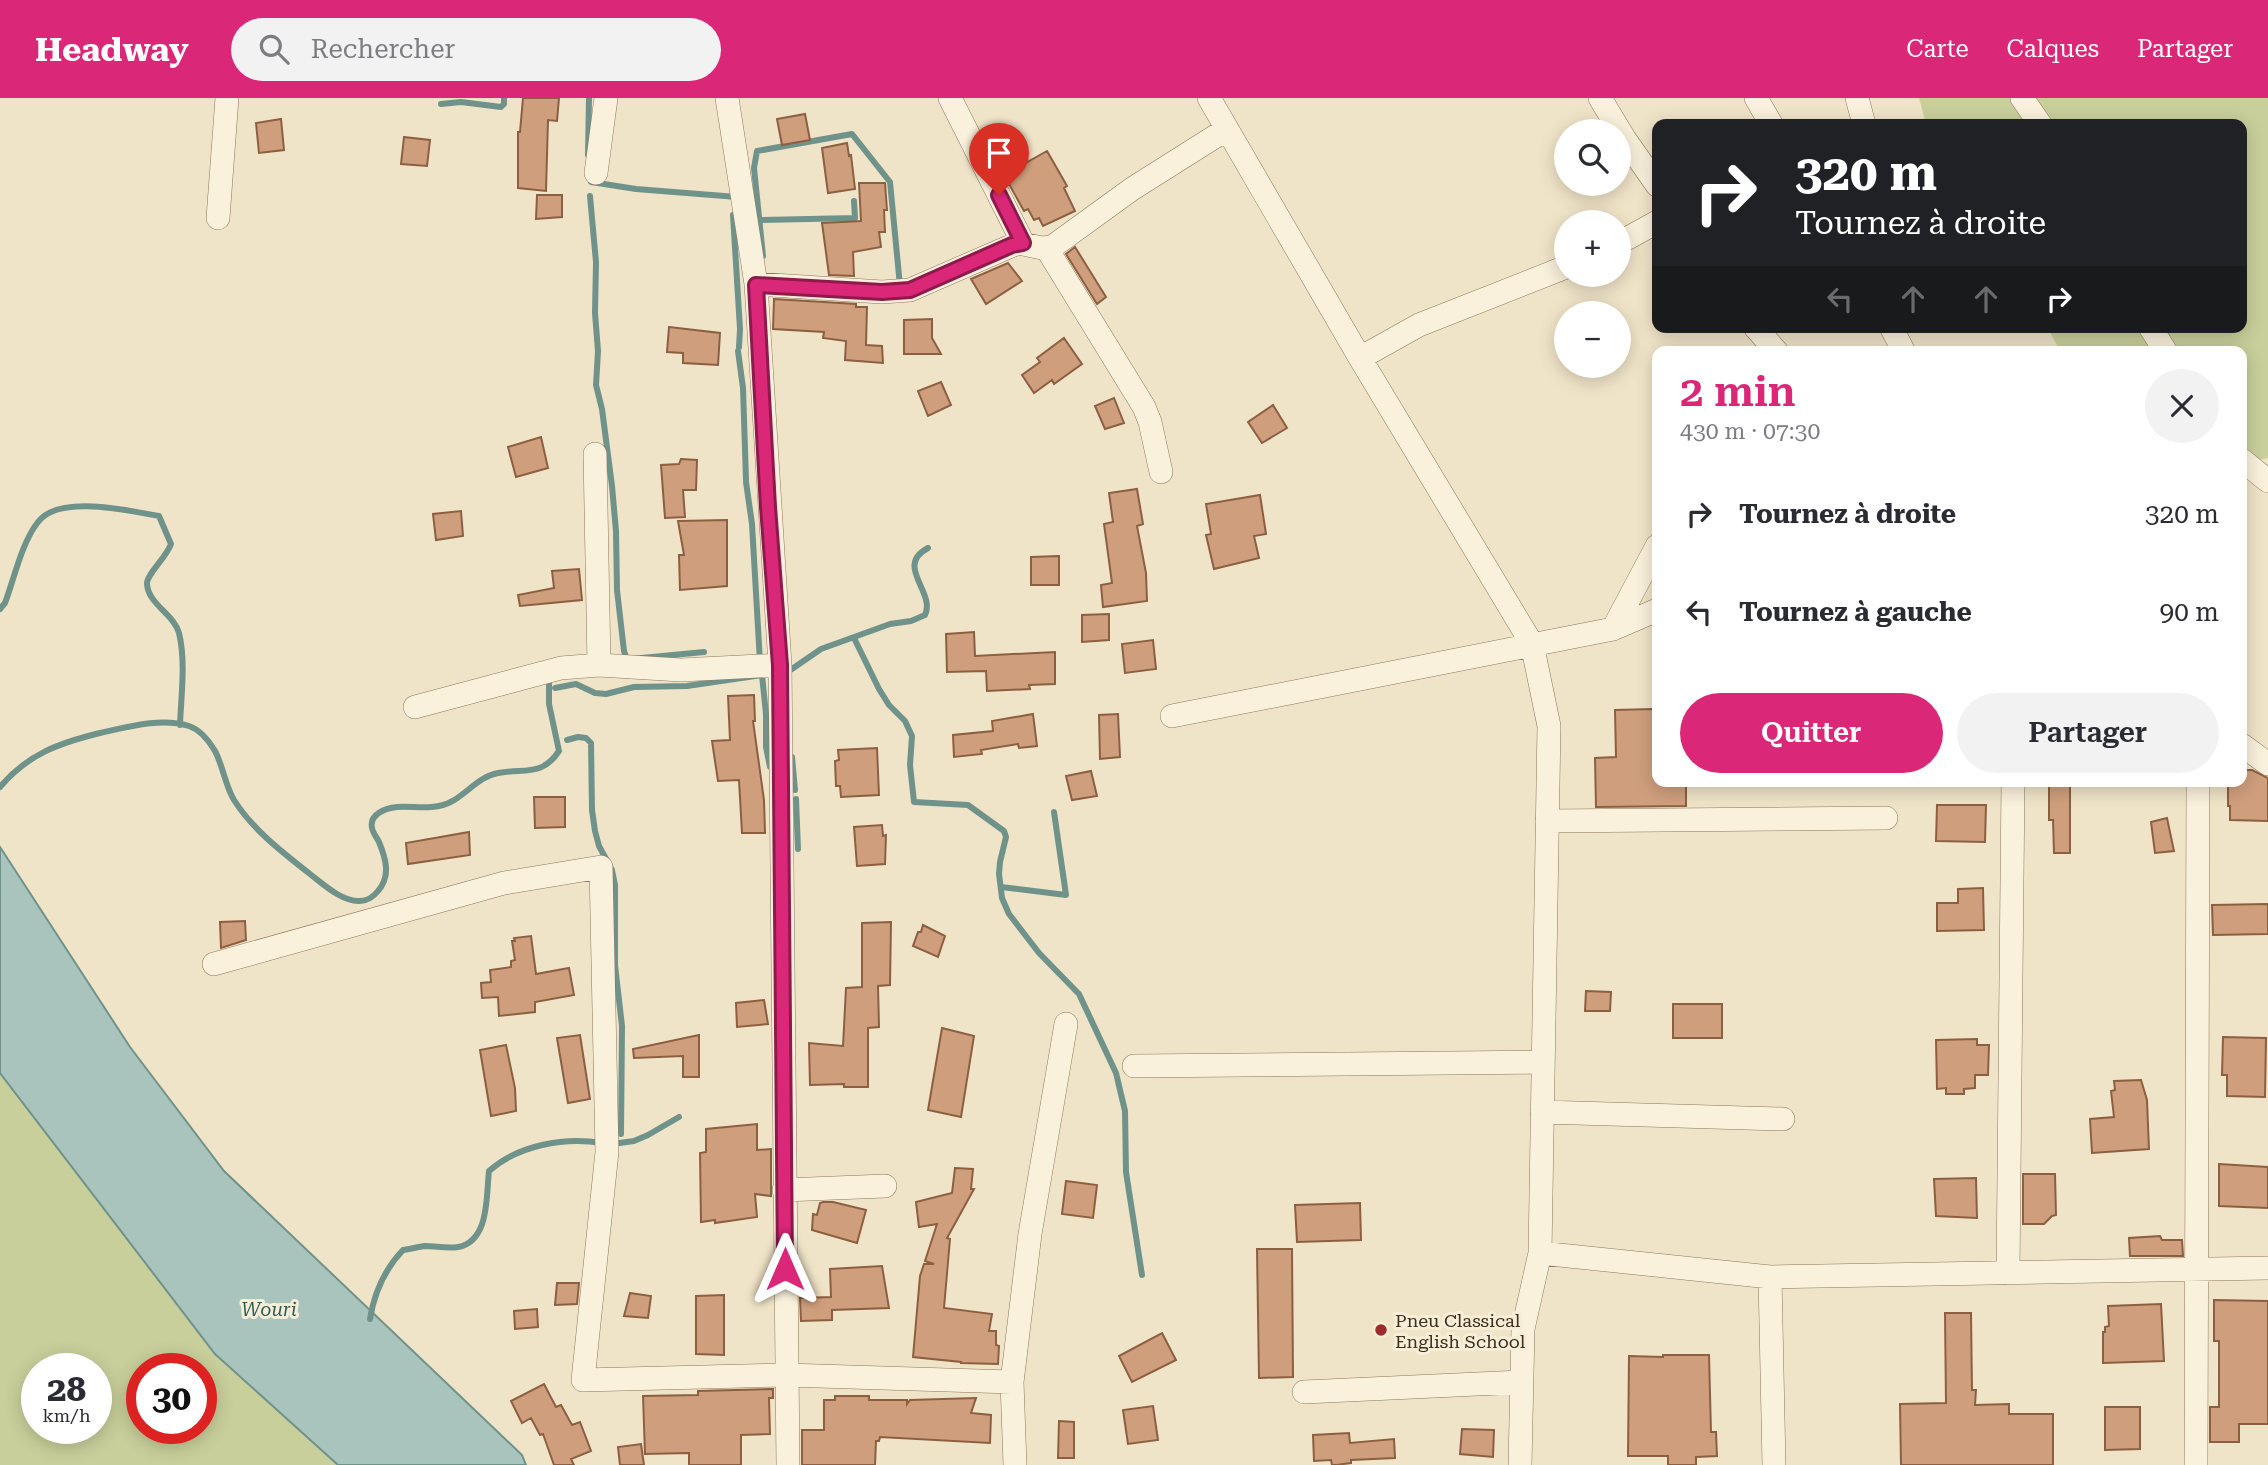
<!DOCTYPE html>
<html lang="fr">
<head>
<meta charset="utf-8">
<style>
	:root { --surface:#fff; --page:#f2f2f3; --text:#2b2b33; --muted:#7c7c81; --accent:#db2777 }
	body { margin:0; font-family:"Roboto Serif",serif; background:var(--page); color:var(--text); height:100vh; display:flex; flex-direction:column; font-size:26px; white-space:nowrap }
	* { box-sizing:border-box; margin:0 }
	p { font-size:23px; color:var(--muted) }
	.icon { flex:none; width:38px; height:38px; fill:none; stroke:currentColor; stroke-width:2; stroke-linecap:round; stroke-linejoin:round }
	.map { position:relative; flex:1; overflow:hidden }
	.panel { position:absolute; left:1652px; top:248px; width:595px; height:441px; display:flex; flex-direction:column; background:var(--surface); border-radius:14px; box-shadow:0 4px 18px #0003 }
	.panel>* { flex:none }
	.top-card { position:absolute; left:1652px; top:21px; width:595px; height:214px; border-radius:14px; box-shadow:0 4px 18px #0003; background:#202124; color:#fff; overflow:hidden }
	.tools { position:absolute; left:1554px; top:21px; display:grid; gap:14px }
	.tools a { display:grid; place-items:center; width:77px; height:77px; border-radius:50%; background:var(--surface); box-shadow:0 4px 18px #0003; font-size:35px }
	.speed { position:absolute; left:21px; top:1255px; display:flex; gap:14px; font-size:35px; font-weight:700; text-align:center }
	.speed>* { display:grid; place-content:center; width:91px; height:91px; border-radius:50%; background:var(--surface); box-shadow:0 4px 18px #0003; line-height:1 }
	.speed small { font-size:18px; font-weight:400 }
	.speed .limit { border:10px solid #d22; background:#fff; color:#111 }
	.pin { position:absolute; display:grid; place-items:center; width:60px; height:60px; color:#fff; margin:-72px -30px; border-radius:50% 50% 50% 0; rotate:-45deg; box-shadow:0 0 7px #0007 }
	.pin .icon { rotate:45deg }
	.me { position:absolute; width:77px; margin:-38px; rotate:0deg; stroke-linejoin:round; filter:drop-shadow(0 0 5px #0008) }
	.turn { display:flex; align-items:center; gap:24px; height:147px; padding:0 28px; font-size:32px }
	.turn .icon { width:91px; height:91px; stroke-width:2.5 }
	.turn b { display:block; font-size:49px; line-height:60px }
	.lanes { display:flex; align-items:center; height:66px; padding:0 28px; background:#0003; justify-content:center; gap:35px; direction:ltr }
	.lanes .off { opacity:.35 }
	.round { display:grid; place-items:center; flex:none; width:74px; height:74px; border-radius:37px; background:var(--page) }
	.overview { display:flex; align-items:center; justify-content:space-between; height:119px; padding:0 28px }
	h1 { font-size:42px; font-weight:600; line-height:52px; color:var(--accent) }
	.cta { display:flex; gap:14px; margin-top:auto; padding:14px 28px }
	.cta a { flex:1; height:80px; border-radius:42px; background:var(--accent); color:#fff; font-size:28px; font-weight:600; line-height:80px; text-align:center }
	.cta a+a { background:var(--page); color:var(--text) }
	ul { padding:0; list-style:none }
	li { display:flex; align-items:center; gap:21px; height:98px; padding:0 28px }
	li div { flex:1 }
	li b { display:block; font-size:26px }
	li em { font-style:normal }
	header { display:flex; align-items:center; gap:42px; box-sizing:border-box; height:98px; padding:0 35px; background:var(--accent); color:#fff }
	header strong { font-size:33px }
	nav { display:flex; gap:38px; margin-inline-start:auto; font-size:24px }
	.search { width:490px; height:63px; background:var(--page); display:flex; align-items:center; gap:18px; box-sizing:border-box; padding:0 24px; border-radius:38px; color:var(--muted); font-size:26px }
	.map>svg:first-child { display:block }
</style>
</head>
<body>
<header>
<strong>Headway</strong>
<div class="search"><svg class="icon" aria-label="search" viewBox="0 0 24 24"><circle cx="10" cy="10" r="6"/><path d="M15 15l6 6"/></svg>Rechercher</div>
<nav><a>Carte</a><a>Calques</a><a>Partager</a></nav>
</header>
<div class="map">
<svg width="2268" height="1367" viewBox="0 0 2268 1367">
	<rect width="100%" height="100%" fill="#f0e4c8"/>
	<!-- green -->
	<path fill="#c9cf9b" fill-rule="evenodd" d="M 1919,0 L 2268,0 L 2268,360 L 2242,366 L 2242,254 L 2061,254 L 2047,229 L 2242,229 L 2242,26 L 1926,26 Z
		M 0,975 L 215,1256 L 338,1367 L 0,1367 ZM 37,1270 L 96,1270 L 96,1330 L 37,1330 ZM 142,1270 L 201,1270 L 201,1330 L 142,1330 Z"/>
	<!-- water -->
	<path fill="#a9c4bc" stroke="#6f938a" stroke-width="2" d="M 0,749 L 130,949 L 224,1073 L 522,1357 L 526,1367 L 338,1367 L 215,1256 L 0,975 Z"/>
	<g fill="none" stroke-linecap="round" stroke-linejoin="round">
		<!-- stream -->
		<path stroke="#6f938a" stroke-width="6" d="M 441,6 L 461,4 L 501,9 L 504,6 L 504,0
			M 588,57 L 589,0
			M 591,84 L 636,91 L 737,99
			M 590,98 L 596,164 L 595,215 L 598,253 L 596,287 L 602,311 L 612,388 L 616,433 L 617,492 L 624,553 L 626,559 L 631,561 L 704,554
			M 733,117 L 740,231 L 739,249
			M 759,122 L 855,120 L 854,103
			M 763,158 L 754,70 L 757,53 L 852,36 L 890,84 L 900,188
			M 738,253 L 743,290 L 746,382
			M 746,384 L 752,426 L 760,564
			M 0,511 L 5,505 C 14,481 22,444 38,424 C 59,396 129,413 159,418 L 171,446 C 166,460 146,477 147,486 C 148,506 174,516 179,535 C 186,564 181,598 180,627
			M 854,540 L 879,591 L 889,607 L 905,623 L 912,638 L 910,667 L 914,704 L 968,707 L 1004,733 L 1006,739 L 1000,764 L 999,776 L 1002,800 L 1009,816 L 1039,855 L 1079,896 L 1116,975 L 1125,1013 L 1126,1074 L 1142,1177
			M 789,573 L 821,551 L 890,526 L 911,523 L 925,517 C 936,494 894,468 928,450
			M 555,590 L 576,586 L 595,595 L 606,596 L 634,589 L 687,588 L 762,577 L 766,616 L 766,649 L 770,669
			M 567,642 L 578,639 L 586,640 L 591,645 L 592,712 L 595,733 L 599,748 L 612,772 L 615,787 L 615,867 L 622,928 L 621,1036
			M 792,659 L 795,692
			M 0,689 C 28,656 59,645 100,635 C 127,629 162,619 189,628 C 201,632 209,643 215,653 C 223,668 225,687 234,702 C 253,732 282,754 310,776 C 323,786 342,804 360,803 C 367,803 374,798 378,793 C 391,778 386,761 379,744 C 377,740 373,735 372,730 C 369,716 386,710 397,709 C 411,708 425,711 439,708 C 462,704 475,679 498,675 C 524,670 542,679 559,653 L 549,606 L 549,579
			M 796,701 L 798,751
			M 1001,789 L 1066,797 L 1054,714
			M 612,1046 L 634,1043 L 648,1037 L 679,1019
			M 370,1221 C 374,1196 385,1171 403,1152 C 410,1151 418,1149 425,1148 C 436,1148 447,1151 458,1149 C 490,1143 486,1097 489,1073 C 518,1047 564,1039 602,1045"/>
	</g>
	<!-- building -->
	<path fill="#cf9f7d" stroke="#8d5f41" stroke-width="2" d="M 523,0 L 559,0 L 557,23 L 548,22 L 546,93 L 518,90 L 518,34 L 520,34 Z
		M 805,16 L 810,42 L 782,47 L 777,21 Z
		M 281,21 L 284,52 L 259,55 L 256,25 Z
		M 404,39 L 430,42 L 427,68 L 401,66 Z
		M 847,45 L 849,58 L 851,57 L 855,91 L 828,95 L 822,50 Z
		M 1047,53 L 1067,88 L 1064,90 L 1075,113 L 1043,128 L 1039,120 L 1034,122 L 1028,111 L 1024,113 L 1004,77 Z
		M 859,85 L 885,85 L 887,112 L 884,112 L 885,134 L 879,134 L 881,149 L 853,154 L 854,178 L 829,177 L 822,125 L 861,123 Z
		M 537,97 L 562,97 L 562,119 L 536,121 Z
		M 1075,149 L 1106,199 L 1097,206 L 1066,156 Z
		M 1008,165 L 1022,183 L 986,206 L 971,181 Z
		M 774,201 L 856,206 L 856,209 L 867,209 L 866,247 L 882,248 L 883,265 L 845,262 L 846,243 L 823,240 L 824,234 L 773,231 Z
		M 932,221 L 932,240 L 941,256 L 904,256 L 904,222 Z
		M 669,229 L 720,235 L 718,267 L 683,265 L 683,255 L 667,254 Z
		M 1064,240 L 1082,266 L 1054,286 L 1052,282 L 1034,295 L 1022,277 L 1040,264 L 1037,260 Z
		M 941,284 L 951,307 L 928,318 L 918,293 Z
		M 1114,300 L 1124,325 L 1105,331 L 1095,308 Z
		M 1273,307 L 1287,330 L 1262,345 L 1248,324 Z
		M 541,339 L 548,370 L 516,379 L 508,349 Z
		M 681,361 L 697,362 L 696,392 L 683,392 L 685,419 L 665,420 L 661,367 L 679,366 Z
		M 1137,391 L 1143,426 L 1137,428 L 1146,475 L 1147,503 L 1103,509 L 1101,487 L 1112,485 L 1104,426 L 1113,424 L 1109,395 Z
		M 1260,397 L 1266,436 L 1254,438 L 1259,460 L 1214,471 L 1206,437 L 1211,436 L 1206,406 Z
		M 461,413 L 463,438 L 436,442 L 433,416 Z
		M 727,422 L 727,488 L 680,492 L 679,457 L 684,457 L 678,423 Z
		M 1059,458 L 1059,487 L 1031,487 L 1031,459 Z
		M 579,471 L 582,502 L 520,508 L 518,497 L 554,490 L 552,473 Z
		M 1109,516 L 1109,542 L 1082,544 L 1082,517 Z
		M 974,534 L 975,558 L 1055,554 L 1055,586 L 1029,587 L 1030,591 L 987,593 L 986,573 L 947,574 L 946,536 Z
		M 1153,542 L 1156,571 L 1125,575 L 1122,546 Z
		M 754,597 L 755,623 L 753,623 L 764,702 L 765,735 L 742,735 L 739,682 L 718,683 L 712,643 L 730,642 L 728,598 Z
		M 1653,611 L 1657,684 L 1686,684 L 1686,708 L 1596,709 L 1595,660 L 1616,659 L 1615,612 Z
		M 1033,616 L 1037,648 L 1019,650 L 1018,646 L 981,652 L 982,656 L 954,659 L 953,637 L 993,633 L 992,623 Z
		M 1118,616 L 1120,659 L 1100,661 L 1099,617 Z
		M 877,650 L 879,697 L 841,699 L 840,688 L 836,688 L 835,663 L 839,662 L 838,652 Z
		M 2242,672 L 2252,672 L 2268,680 L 2268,723 L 2230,722 L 2230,708 L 2228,708 L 2228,685 L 2242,684 Z
		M 1091,673 L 1097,698 L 1072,702 L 1066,678 Z
		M 2049,684 L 2070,684 L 2070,755 L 2054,755 L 2053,722 L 2049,722 Z
		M 534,699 L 565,699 L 565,729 L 535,730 Z
		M 1937,707 L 1986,707 L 1985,744 L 1936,743 Z
		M 2167,720 L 2174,753 L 2155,755 L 2151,724 Z
		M 882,727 L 883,738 L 886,737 L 885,766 L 857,768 L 854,729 Z
		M 469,734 L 470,757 L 408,766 L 406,745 Z
		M 1983,790 L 1984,832 L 1937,833 L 1937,805 L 1958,805 L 1958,791 Z
		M 2268,806 L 2268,836 L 2213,837 L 2212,807 Z
		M 245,823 L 246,842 L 221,850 L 220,824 Z
		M 891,824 L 890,887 L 878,888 L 879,929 L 868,930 L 868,989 L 844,989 L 844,986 L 810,987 L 809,945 L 843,948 L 846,890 L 862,889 L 862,825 Z
		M 923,827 L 945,838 L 938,859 L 913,848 L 918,834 L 921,834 Z
		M 531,838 L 536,876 L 569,870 L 574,897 L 535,904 L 535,914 L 499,918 L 498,899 L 482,900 L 481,885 L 491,884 L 490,872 L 511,869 L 511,863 L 515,862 L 512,843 L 515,843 L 514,840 Z
		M 1586,893 L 1611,894 L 1610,913 L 1585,913 Z
		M 764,902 L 768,926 L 737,929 L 736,905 Z
		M 1673,906 L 1722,906 L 1722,940 L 1673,940 Z
		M 942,930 L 974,938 L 961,1019 L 928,1012 Z
		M 580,937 L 590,1001 L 568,1005 L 557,940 Z
		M 699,937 L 699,979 L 683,979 L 683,958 L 634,960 L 633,951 Z
		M 2223,939 L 2266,940 L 2265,999 L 2227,998 L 2227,977 L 2222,977 Z
		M 1977,941 L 1977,947 L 1989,947 L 1988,977 L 1975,977 L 1975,990 L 1964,991 L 1964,996 L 1946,996 L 1946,990 L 1937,991 L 1936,942 Z
		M 506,947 L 515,990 L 516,1013 L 491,1018 L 480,952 Z
		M 2141,982 L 2147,1002 L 2149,1051 L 2092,1055 L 2090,1021 L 2114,1019 L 2111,993 L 2115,992 L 2114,983 Z
		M 757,1026 L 757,1052 L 771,1051 L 771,1098 L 755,1096 L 757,1119 L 715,1125 L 715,1122 L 701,1124 L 700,1055 L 706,1054 L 706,1031 Z
		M 2219,1066 L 2268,1069 L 2268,1110 L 2219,1108 Z
		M 955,1070 L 973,1071 L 971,1091 L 974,1091 L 947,1140 L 950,1141 L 944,1210 L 992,1216 L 989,1233 L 996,1233 L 996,1247 L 999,1248 L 998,1266 L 961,1265 L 961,1264 L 913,1259 L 920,1178 L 924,1166 L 934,1166 L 925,1163 L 937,1126 L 919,1129 L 916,1104 L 952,1095 Z
		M 2023,1076 L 2055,1076 L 2056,1117 L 2052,1118 L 2044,1126 L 2023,1126 Z
		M 1976,1080 L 1977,1120 L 1936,1118 L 1934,1081 Z
		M 1066,1083 L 1097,1087 L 1093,1120 L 1062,1116 Z
		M 823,1104 L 833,1104 L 866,1112 L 857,1145 L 812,1132 L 813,1116 L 817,1117 L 820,1105 Z
		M 1360,1105 L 1361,1142 L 1297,1144 L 1295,1107 Z
		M 2160,1138 L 2162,1142 L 2182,1142 L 2183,1158 L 2130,1158 L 2129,1140 Z
		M 1257,1151 L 1292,1151 L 1293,1279 L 1259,1280 Z
		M 882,1168 L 889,1210 L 832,1212 L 832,1222 L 801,1223 L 800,1200 L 831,1199 L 830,1171 Z
		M 557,1185 L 579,1185 L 577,1206 L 555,1207 Z
		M 630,1195 L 651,1198 L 648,1220 L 624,1218 Z
		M 724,1197 L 724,1257 L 696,1256 L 696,1198 Z
		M 2214,1202 L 2268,1203 L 2268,1326 L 2239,1326 L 2239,1344 L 2210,1344 L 2210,1309 L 2219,1309 L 2219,1243 L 2214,1243 Z
		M 2161,1206 L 2164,1263 L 2103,1265 L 2103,1234 L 2105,1234 L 2105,1229 L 2109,1228 L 2108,1208 Z
		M 537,1211 L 538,1229 L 515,1231 L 514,1213 Z
		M 1945,1215 L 1971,1215 L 1972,1292 L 1976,1292 L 1975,1307 L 2009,1306 L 2009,1316 L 2053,1316 L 2053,1367 L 1901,1367 L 1900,1306 L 1946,1305 Z
		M 1162,1235 L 1176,1262 L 1132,1284 L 1119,1258 Z
		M 1663,1257 L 1709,1257 L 1711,1334 L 1716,1334 L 1717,1358 L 1696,1359 L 1696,1367 L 1668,1367 L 1668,1358 L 1628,1358 L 1629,1258 L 1663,1259 Z
		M 544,1286 L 556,1309 L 561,1307 L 572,1327 L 580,1324 L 591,1353 L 571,1361 L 574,1367 L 554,1367 L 543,1336 L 540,1337 L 531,1320 L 522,1325 L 511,1303 Z
		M 773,1291 L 773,1300 L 769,1300 L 770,1336 L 741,1337 L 741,1367 L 689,1367 L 689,1355 L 645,1356 L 643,1298 L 698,1297 L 698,1293 Z
		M 835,1298 L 869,1298 L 869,1302 L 907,1302 L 907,1306 L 910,1302 L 976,1300 L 971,1315 L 991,1317 L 990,1345 L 880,1339 L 879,1343 L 876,1343 L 875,1367 L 802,1367 L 802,1332 L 824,1332 L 824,1302 L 835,1302 Z
		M 1153,1308 L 1158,1342 L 1128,1346 L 1123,1312 Z
		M 2105,1309 L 2140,1309 L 2140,1351 L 2105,1352 Z
		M 1059,1323 L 1074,1324 L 1074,1360 L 1058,1360 Z
		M 1462,1331 L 1494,1332 L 1493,1359 L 1460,1356 Z
		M 1349,1335 L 1350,1345 L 1394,1341 L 1395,1360 L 1351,1362 L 1351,1365 L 1336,1367 L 1332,1367 L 1331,1362 L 1314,1363 L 1313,1337 Z
		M 641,1346 L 644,1367 L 620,1367 L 618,1349 Z"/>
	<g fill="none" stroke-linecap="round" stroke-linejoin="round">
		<defs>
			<path id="street" d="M 727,0 L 756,186 L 780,567 L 788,1367
				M 950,0 L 1023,145
				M 1209,0 L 1360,260 L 1532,546 L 1549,628 L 1540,1155
				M 1600,0 L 1624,40 L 1657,87
				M 1756,0 L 1771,26
				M 1857,0 L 1864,26
				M 2022,0 L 2040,26
				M 596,75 L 606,0
				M 218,120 L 227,0
				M 1619,145 L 1657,124
				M 1047,151 L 1144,309 L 1150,324 L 1161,374
				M 756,186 L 882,194 L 910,192 L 1018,145 L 1042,150 L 1052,149 L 1132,91 L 1227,31
				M 1755,229 L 1777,254
				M 1891,229 L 1904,254
				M 2150,229 L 2166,254
				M 1360,260 L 1419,227 L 1566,169
				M 595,356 L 599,567
				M 2242,362 L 2268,383
				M 1613,531 L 1657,448
				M 415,609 L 561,570 L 599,567 L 681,572 L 780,567
				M 1172,618 L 1613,531 L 1657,512
				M 2242,647 L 2268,666
				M 1547,723 L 1886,720
				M 214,866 L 504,785 L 601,769 L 607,1054 L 583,1282 L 786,1277 L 1012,1284
				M 1134,968 L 1543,964
				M 1542,1014 L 1783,1021
				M 784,1092 L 885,1088
				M 2008,1175 L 2013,684
				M 1770,1179 L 1774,1367
				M 1304,1294 L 1521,1284
				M 1015,1367 L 1012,1284 L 1030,1136 L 1066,926
				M 1520,1367 L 1523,1231 L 1540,1155 L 1770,1179 L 2268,1170
				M 2196,1367 L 2198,684"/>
		</defs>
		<!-- street casing -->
		<use href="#street" stroke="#8d765c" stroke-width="24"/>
		<!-- street -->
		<use href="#street" stroke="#faf1dc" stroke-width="23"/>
	</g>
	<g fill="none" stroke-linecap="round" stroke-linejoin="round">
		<defs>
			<path id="route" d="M 785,1171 L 780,567 L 768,409 L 756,187 L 882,194 L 910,192 L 1012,147 L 1023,145 L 999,97"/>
		</defs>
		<!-- route casing -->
		<use href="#route" stroke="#8e194d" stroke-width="18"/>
		<!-- route -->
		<use href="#route" stroke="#db2777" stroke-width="12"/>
	</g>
	<!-- markers -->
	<circle fill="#9e2a2b" stroke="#f7eed8" stroke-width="2.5" cx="1381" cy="1232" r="7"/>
	<g text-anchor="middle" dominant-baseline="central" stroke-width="6" stroke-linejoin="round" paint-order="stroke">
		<!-- poi labels -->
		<g font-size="18" fill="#3d2e20" stroke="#f7eed8" text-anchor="start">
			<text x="1395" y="1222">Pneu Classical<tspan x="1395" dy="21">English School</tspan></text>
		</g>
		<!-- water labels -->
		<g font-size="19" font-style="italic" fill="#2f5d5a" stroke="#f7eed8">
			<text x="269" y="1211">Wouri</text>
		</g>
	</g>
</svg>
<div class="tools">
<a><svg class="icon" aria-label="search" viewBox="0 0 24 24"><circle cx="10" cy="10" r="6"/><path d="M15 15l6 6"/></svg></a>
<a>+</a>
<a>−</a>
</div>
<div class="speed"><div>28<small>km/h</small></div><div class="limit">30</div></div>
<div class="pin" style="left:999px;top:97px;background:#d93025"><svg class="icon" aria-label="arrive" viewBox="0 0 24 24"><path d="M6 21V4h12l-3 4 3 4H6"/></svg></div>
<svg class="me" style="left:785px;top:1171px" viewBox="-20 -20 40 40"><path d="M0-17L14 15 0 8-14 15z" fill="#db2777" stroke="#fff" stroke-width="4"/></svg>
<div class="top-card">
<div class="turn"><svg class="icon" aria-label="right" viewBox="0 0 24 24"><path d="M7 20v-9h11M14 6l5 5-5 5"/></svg><div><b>320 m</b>Tournez à droite</div></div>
<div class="lanes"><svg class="icon off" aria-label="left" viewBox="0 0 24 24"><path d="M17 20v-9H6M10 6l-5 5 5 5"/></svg><svg class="icon off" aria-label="ahead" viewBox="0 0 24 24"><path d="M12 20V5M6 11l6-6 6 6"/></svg><svg class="icon off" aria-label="ahead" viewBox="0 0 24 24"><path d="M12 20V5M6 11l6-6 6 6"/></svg><svg class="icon" aria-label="right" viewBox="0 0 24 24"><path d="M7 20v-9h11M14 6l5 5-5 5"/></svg></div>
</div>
<section class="panel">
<div class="overview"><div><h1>2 min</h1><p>430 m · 07:30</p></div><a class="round"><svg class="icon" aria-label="close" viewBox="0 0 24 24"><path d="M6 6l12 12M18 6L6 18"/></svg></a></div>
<ul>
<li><svg class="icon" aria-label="right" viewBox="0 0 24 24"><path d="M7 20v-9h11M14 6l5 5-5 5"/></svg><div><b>Tournez à droite</b></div><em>320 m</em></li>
<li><svg class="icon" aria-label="left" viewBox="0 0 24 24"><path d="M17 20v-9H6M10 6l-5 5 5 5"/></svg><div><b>Tournez à gauche</b></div><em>90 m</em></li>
</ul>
<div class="cta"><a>Quitter</a><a>Partager</a></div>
</section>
</div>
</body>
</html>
